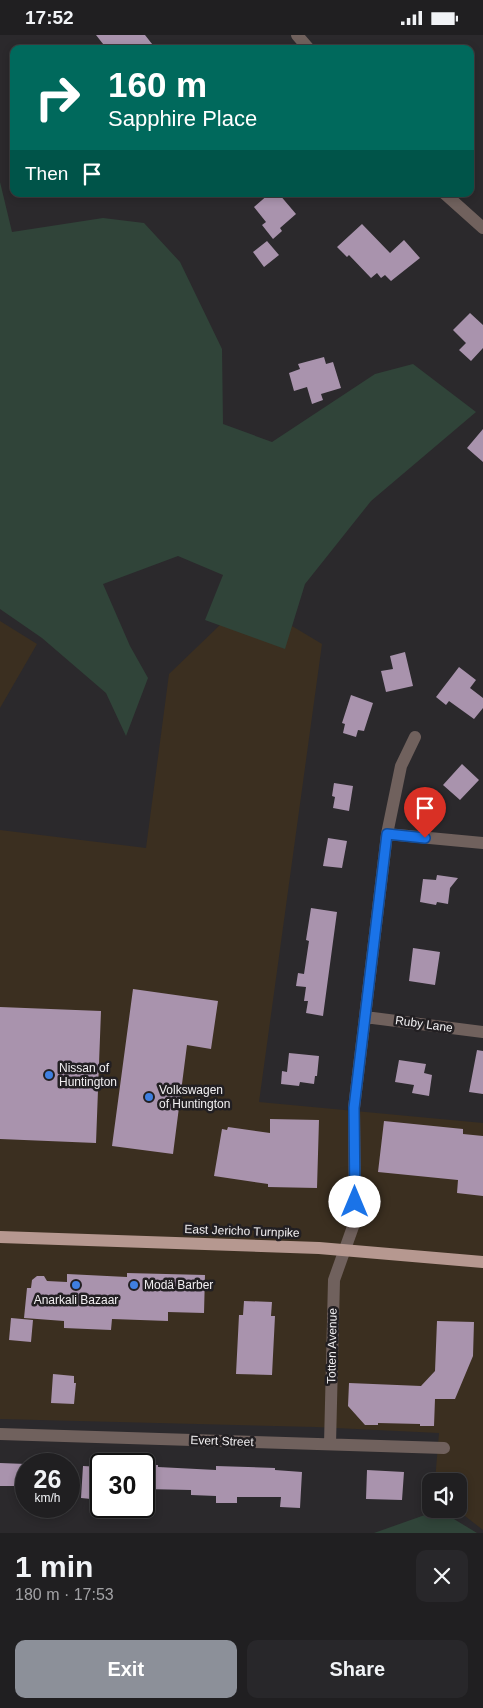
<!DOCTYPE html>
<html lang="en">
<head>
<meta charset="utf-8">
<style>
	:root { --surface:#201f21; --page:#28272a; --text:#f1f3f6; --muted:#a2a2a5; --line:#3d3d3f; --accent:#8c9099 }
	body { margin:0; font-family:Helvetica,sans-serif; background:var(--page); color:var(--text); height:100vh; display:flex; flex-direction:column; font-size:19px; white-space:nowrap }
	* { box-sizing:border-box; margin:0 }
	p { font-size:16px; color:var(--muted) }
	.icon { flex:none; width:28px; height:28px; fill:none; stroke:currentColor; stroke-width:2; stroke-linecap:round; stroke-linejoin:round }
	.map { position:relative; height:1498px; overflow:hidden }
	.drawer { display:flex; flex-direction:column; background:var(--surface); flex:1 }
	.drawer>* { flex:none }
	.banner { position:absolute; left:10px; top:10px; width:464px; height:152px; border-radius:10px; box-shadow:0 2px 8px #0003,0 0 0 1px var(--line); background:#00695c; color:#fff; overflow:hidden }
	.tools { position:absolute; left:422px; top:1438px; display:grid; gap:10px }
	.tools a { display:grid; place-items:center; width:45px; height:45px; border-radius:10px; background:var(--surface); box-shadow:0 2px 8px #0003,0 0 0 1px var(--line); font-size:25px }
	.speed { position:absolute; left:15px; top:1418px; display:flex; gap:10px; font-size:25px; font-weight:700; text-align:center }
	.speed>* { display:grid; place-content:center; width:65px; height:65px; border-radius:50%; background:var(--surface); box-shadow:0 2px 8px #0003,0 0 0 1px var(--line); line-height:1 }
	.speed small { font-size:12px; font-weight:400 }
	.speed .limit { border:2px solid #111; border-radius:8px; background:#fff; color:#111 }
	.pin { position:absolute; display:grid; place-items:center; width:42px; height:42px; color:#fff; margin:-51px -21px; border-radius:50% 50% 50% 0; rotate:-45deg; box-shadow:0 0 5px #0007 }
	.pin .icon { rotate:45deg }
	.me { position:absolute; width:55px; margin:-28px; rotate:0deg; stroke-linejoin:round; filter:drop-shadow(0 0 4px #0008) }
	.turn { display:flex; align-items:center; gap:18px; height:105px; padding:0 15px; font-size:22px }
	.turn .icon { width:65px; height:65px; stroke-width:2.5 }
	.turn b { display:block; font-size:35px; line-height:42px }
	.then { display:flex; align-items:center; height:48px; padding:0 15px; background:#0003; gap:10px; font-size:19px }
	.round { display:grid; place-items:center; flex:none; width:52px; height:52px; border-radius:10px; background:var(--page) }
	.head { display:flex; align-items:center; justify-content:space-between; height:85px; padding:0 15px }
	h1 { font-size:30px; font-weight:600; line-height:38px }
	.action { display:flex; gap:10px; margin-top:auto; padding:10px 15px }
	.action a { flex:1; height:58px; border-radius:10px; background:var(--accent); color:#fff; font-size:20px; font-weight:600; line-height:58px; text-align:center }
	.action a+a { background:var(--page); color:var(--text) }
	.status { display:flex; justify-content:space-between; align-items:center; height:35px; padding:0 25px; background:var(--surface); direction:ltr }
	.status svg { height:14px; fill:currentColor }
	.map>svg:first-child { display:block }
</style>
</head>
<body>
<div class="status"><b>17:52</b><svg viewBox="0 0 49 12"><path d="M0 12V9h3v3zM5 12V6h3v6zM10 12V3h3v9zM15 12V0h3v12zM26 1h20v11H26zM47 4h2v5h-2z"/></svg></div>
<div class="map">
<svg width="483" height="1498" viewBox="0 0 483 1498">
	<rect width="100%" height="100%" fill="#2b292c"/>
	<!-- commercial -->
	<path fill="#3b2f20" d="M 247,564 L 322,609 L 259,1067 L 483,1088 L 483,1495 L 456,1474 L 459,1474 L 459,1446 L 435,1446 L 439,1398 L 315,1392 L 0,1384 L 0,795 L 146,813 L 169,639 Z
		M 0,586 L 37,609 L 0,673 Z"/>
	<!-- green -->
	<path fill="#304439" d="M 0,147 L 12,197 L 103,183 L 144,188 L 180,227 L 222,314 L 223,389 L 272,407 L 375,339 L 413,329 L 476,377 L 371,466 L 305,549 L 285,614 L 205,585 L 223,540 L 178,521 L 103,549 L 130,611 L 148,643 L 126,701 L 106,658 L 42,603 L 0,574 Z
		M 439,1475 L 477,1498 L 374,1498 Z"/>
	<!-- building -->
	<path fill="#a993ad" d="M 96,0 L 145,0 L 156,14 L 107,14 Z
		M 269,159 L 279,159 L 296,179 L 280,193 L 282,196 L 273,204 L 262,190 L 266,187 L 254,172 Z
		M 362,189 L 390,218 L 404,205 L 420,223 L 391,246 L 385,240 L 381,243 L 377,238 L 371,243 L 349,220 L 347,222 L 337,212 Z
		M 267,206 L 279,220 L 264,232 L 253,217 Z
		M 470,278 L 483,290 L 483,313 L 471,326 L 459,315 L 466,308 L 453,295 Z
		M 324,322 L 326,329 L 333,327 L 341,353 L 321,359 L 323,365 L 312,369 L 307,352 L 294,356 L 289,338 L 300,334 L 298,329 Z
		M 483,394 L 483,427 L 467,413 Z
		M 405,617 L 413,651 L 386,657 L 381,636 L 393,634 L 390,621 Z
		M 459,632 L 476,645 L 470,653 L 483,663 L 483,673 L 474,684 L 449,666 L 446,670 L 436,662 Z
		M 351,660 L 373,668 L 364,696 L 358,695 L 356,702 L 343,698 L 345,689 L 342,688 Z
		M 462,729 L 479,745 L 460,765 L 443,750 Z
		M 334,748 L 353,751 L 349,776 L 333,773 L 335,762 L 332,761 Z
		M 328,803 L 347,806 L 342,833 L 323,831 Z
		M 437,840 L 458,843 L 450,853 L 448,869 L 437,867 L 436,870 L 420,867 L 423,844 L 436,845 Z
		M 311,873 L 337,877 L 323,981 L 306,978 L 308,966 L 304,966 L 306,952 L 296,951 L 298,938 L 304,939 L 309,906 L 306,905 Z
		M 413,913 L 440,917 L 435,950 L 409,946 Z
		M 133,954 L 218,966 L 211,1014 L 187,1010 L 173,1119 L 112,1111 Z
		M 0,972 L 101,976 L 96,1108 L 0,1104 Z
		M 477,1015 L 483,1016 L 483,1059 L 469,1057 Z
		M 289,1018 L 319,1021 L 317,1041 L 315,1041 L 314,1049 L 300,1047 L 299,1051 L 281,1049 L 282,1036 L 287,1037 Z
		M 399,1025 L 426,1029 L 424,1038 L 432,1040 L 429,1061 L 412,1058 L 414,1050 L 395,1047 Z
		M 270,1084 L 319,1085 L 317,1153 L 268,1152 L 268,1149 L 214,1141 L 222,1094 L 227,1095 L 228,1092 L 270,1098 Z
		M 384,1086 L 463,1094 L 463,1099 L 483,1101 L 483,1161 L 457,1158 L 458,1145 L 378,1137 Z
		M 127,1238 L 205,1240 L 204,1278 L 168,1277 L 168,1286 L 112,1284 L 111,1295 L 64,1293 L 64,1286 L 24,1283 L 27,1253 L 31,1253 L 32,1245 L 37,1241 L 44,1241 L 47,1246 L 67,1247 L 67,1239 L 127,1242 Z
		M 244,1266 L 272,1267 L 271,1281 L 275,1281 L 272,1340 L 236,1339 L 239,1280 L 243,1280 Z
		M 11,1283 L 33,1285 L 31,1307 L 9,1305 Z
		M 437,1286 L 474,1287 L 473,1321 L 455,1364 L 435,1364 L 434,1391 L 420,1391 L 420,1389 L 378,1388 L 378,1390 L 365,1390 L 348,1371 L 349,1348 L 421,1351 L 435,1336 Z
		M 53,1339 L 74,1341 L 74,1348 L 76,1348 L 74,1369 L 51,1368 Z
		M 0,1428 L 26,1429 L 26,1451 L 0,1451 Z
		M 144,1430 L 158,1430 L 158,1432 L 216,1435 L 216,1431 L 275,1433 L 275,1435 L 302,1437 L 300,1473 L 280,1472 L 281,1462 L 237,1462 L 237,1468 L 216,1468 L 216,1461 L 191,1460 L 191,1455 L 144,1454 Z
		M 83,1431 L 101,1432 L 101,1465 L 81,1463 Z
		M 367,1435 L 404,1437 L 402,1465 L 366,1464 Z"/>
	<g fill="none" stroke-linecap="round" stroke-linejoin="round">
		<!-- minor -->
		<path stroke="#70615d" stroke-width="12" d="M 297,0 L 309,14
			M 445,159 L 483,193
			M 387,799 L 483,808
			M 365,982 L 483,997
			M 0,1399 L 444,1413
			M 330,1409 L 334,1245 L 355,1186 L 354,1073 L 387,799 L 401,731 L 415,702"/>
		<!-- major -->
		<path stroke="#b69890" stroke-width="12" d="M 0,1202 L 319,1213 L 483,1227"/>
	</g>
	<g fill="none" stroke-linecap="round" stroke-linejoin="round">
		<defs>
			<path id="route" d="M 355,1167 L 354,1073 L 387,799 L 425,803"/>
		</defs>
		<!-- route casing -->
		<use href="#route" stroke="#114b97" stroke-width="12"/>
		<!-- route -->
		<use href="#route" stroke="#1a73e8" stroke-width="9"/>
	</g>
	<!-- markers -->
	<g fill="#3f7fe0" stroke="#221f22" stroke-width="2">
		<circle cx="49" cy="1040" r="5"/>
		<circle cx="149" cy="1062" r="5"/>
		<circle cx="76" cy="1250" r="5"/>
		<circle cx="134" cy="1250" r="5"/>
	</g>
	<g text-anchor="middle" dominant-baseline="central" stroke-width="5" stroke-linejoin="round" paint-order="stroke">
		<!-- street labels -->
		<g font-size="12" fill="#f1eff1" stroke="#221f22">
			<text transform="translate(424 989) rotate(8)">Ruby Lane</text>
			<text transform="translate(242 1196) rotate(2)">East Jericho Turnpike</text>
			<text transform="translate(332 1311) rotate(-89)">Totten Avenue</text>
			<text transform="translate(222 1406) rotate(2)">Evert Street</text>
		</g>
		<!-- poi labels -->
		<g font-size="12" fill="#f1eff1" stroke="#221f22" text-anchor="start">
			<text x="59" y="1033">Nissan of<tspan x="59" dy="14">Huntington</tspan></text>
			<text x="159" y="1055">Volkswagen<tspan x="159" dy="14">of Huntington</tspan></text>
			<text x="144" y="1250">Modä Barber</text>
			<text x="76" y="1265" text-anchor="middle">Anarkali Bazaar</text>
		</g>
	</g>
</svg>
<div class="tools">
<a><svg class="icon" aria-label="sound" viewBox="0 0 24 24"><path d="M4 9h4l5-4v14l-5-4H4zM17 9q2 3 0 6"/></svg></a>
</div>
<div class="speed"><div>26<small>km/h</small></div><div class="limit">30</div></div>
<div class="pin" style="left:425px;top:803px;background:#d93025"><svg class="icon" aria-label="arrive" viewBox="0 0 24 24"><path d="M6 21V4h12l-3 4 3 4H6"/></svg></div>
<svg class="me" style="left:355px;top:1167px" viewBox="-20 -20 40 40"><circle r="19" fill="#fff"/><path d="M0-13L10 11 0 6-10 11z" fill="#1a73e8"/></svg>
<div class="banner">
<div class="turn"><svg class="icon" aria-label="right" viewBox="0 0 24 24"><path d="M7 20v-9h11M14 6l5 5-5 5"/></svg><div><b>160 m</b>Sapphire Place</div></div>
<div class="then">Then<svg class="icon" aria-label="arrive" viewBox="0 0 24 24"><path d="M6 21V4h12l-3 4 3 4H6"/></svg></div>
</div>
</div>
<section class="drawer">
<div class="head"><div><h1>1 min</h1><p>180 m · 17:53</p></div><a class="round"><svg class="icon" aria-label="close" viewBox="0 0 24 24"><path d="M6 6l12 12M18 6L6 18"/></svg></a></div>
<div class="action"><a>Exit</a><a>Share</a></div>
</section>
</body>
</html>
